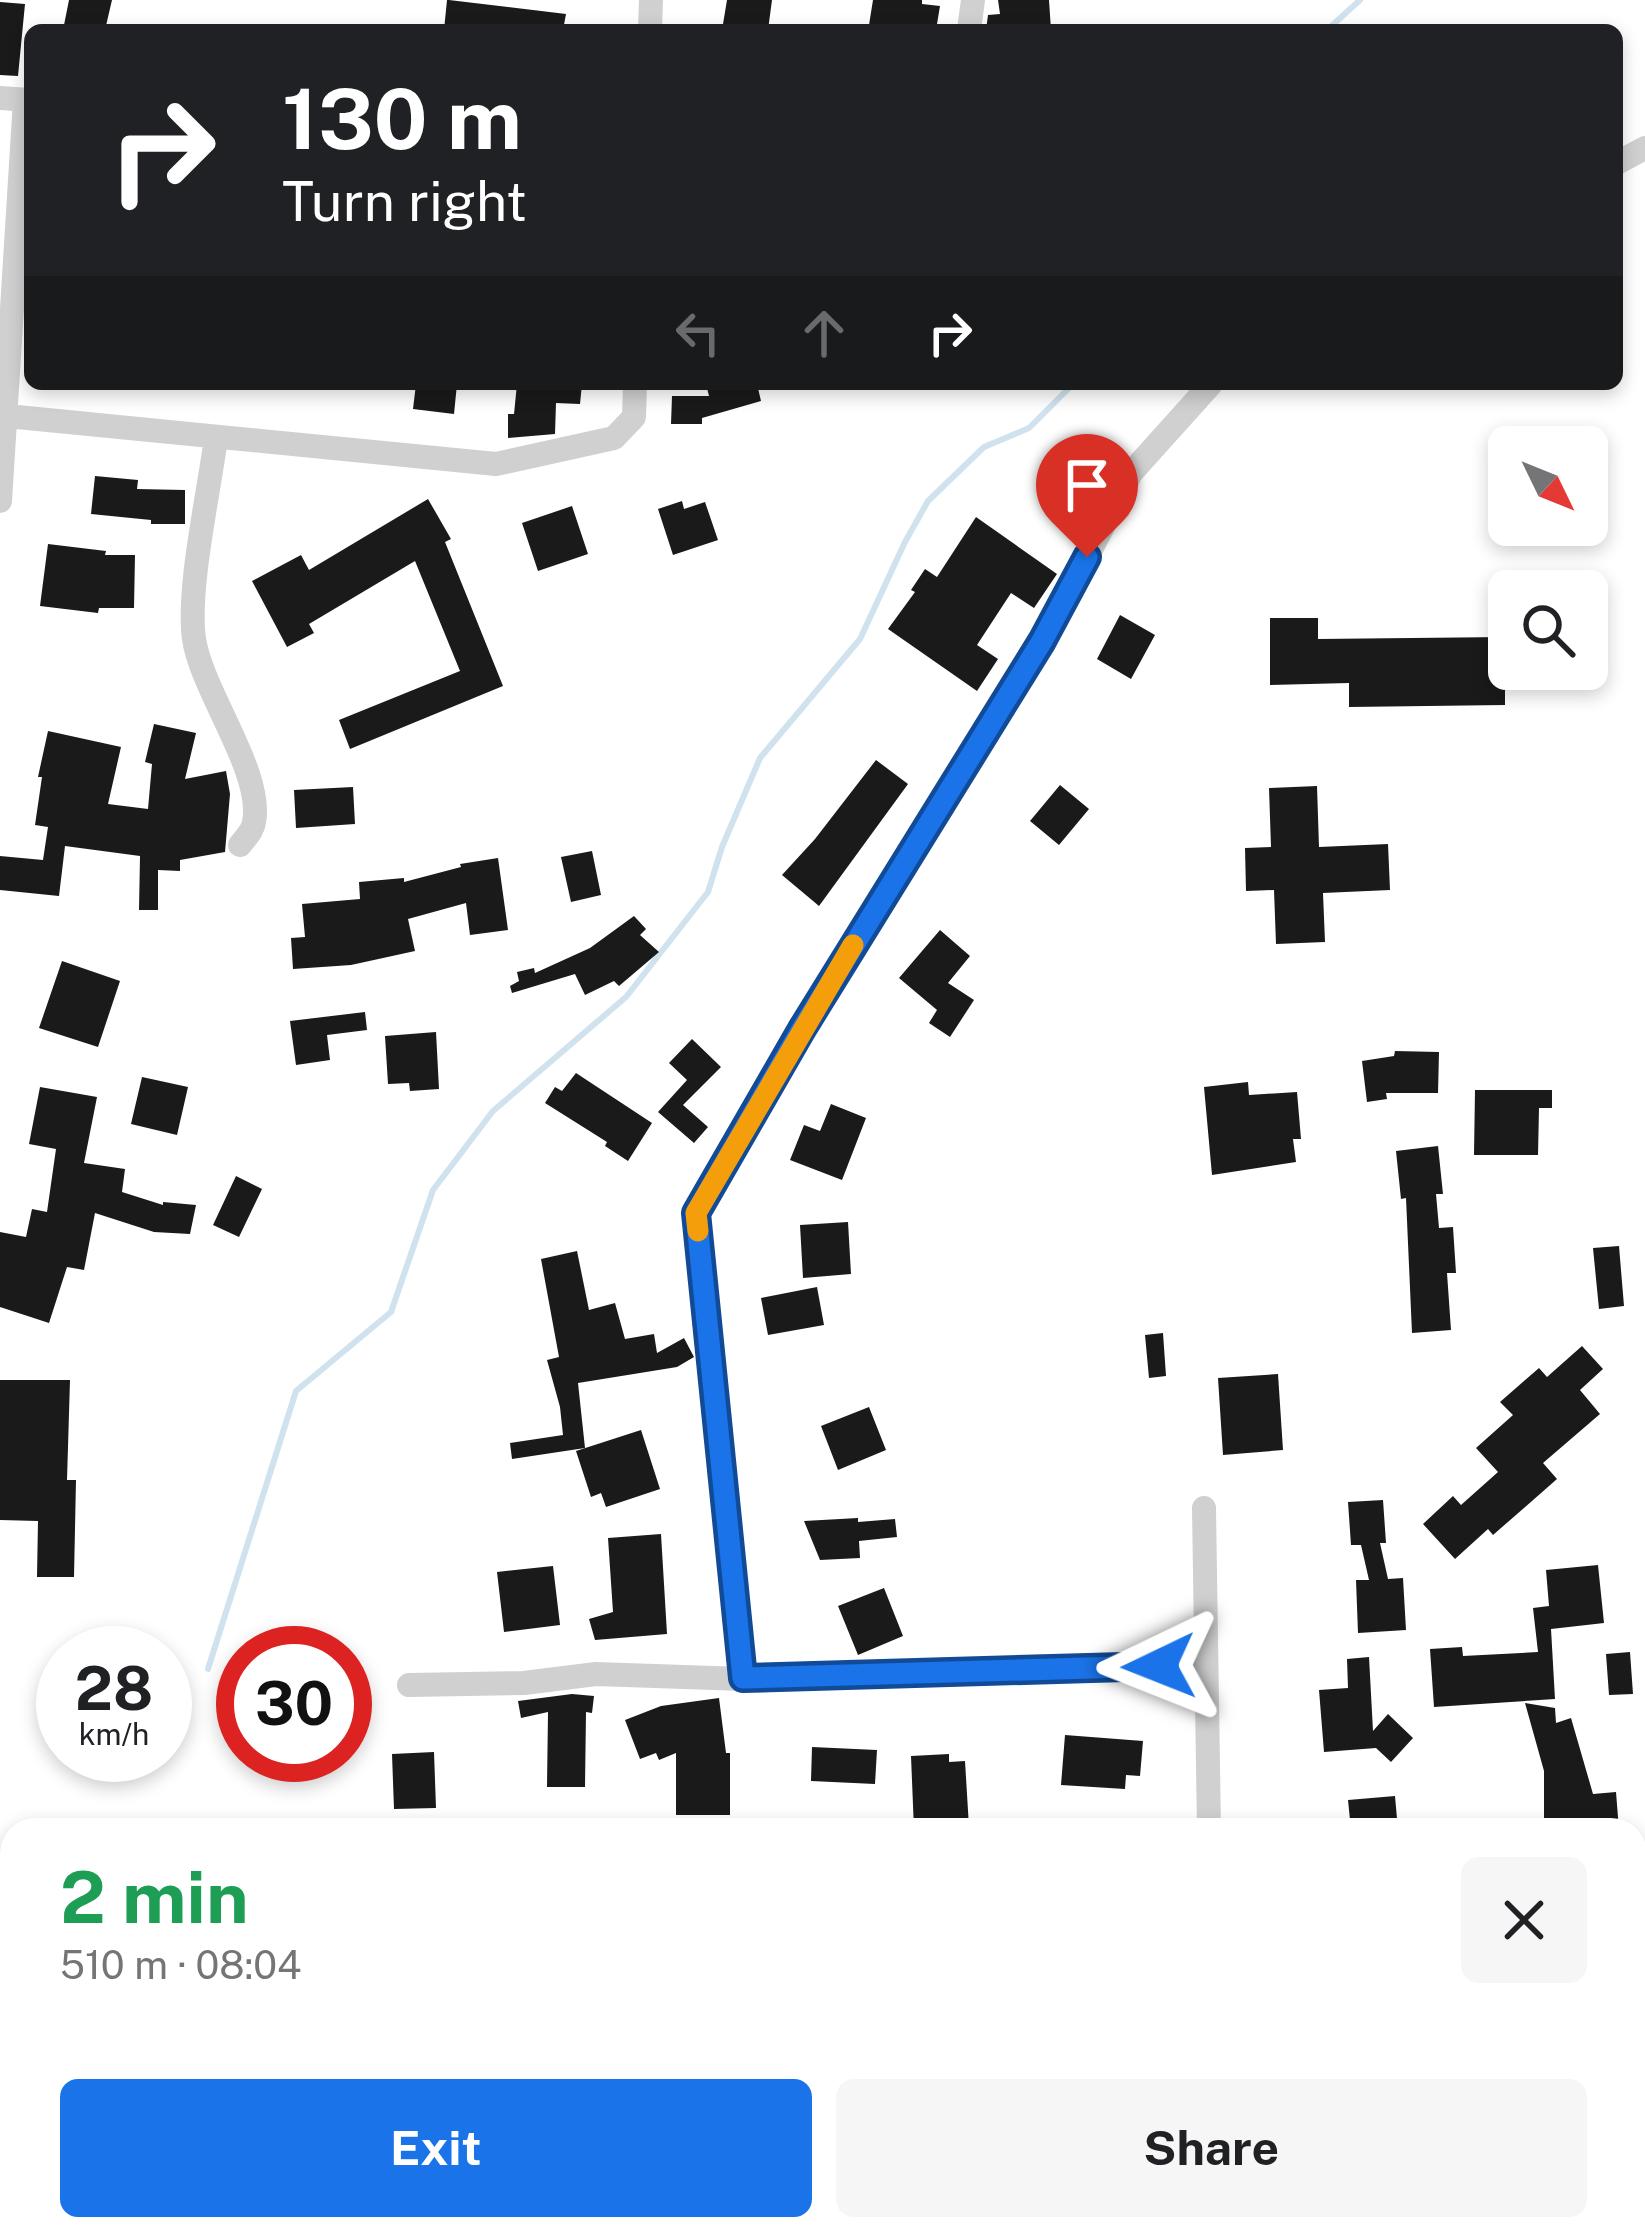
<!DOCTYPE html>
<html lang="en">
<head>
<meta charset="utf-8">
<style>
	:root { --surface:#fff; --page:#f6f6f6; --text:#202124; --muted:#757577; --accent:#1a73e8 }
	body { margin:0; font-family:"Public Sans",sans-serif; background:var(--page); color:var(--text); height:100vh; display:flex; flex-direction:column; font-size:45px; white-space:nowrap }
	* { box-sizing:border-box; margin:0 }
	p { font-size:39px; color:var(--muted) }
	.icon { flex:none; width:66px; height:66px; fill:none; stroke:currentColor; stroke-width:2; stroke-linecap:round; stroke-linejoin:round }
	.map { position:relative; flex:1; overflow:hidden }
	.drawer { position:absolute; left:0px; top:1818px; width:1647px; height:423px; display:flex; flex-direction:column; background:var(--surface); border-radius:36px 36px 0 0; box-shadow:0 6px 18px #0003 }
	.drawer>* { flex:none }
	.top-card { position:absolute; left:24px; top:24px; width:1599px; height:366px; border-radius:18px; box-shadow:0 6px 18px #0003; background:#202124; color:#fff; overflow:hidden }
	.needle { width:78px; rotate:133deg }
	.buttons { position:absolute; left:1488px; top:426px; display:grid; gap:24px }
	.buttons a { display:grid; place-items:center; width:120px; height:120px; border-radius:18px; background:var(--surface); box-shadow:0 6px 18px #0003; font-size:60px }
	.speed { position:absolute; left:36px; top:1626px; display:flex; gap:24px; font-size:60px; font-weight:700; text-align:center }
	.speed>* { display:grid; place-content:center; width:156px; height:156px; border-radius:50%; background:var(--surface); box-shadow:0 6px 18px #0003; line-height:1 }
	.speed small { font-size:30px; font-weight:400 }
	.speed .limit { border:18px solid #d22; background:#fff; color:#111 }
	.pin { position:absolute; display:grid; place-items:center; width:102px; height:102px; color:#fff; margin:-123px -51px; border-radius:50% 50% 50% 0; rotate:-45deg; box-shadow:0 0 12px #0007 }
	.pin .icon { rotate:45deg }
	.me { position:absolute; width:132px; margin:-66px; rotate:268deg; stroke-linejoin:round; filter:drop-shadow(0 0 9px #0008) }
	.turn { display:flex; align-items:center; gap:42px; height:252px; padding:0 60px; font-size:54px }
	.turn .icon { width:156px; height:156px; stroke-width:2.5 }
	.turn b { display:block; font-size:84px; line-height:102px }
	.lanes { display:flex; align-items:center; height:114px; padding:0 60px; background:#0003; justify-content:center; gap:60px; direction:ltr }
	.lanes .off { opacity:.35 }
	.round { display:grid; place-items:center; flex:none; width:126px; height:126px; border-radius:18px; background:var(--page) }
	.summary { display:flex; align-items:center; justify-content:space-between; height:204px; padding:0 60px }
	h1 { font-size:72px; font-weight:700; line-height:90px; color:#1e9e55 }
	.primary-button { display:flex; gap:24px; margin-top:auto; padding:24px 60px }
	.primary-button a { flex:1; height:138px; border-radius:18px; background:var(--accent); color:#fff; font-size:48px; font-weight:700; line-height:138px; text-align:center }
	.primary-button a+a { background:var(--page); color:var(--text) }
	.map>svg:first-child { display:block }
</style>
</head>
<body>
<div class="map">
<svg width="1645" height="2239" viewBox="0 0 1645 2239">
	<rect width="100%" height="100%" fill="#fff"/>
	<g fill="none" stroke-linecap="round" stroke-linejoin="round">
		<!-- stream -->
		<path stroke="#cfe2ee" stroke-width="6" d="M 1327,30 L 1360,0
			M 208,1669 L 296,1391 L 391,1312 L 433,1190 L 493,1111 L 626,997 L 708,892 L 722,847 L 760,758 L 860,639 L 905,542 L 928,501 L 984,447 L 1029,428 L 1073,384"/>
	</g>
	<!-- building -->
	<path fill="#1a1a1a" d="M 69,0 L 112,0 L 105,30 L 63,30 Z
		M 447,0 L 449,0 L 566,14 L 563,30 L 444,30 Z
		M 727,0 L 772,0 L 768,30 L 722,30 Z
		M 873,0 L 922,0 L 922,4 L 940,6 L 936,30 L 869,25 Z
		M 998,0 L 1049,0 L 1051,30 L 986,30 L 988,15 L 1000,14 Z
		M 0,2 L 25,4 L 18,76 L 0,75 Z
		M 416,384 L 457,384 L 454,414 L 413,409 Z
		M 517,384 L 582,384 L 580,404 L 556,403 L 555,434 L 508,438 L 508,414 L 514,414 Z
		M 706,384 L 757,384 L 761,401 L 702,418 L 702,424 L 671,424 L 672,396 L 709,396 Z
		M 95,476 L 138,480 L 137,489 L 185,490 L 185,524 L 151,524 L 151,520 L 91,514 Z
		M 428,499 L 451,539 L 445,542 L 503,686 L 350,749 L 339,720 L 460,671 L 415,561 L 309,624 L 314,633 L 287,647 L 252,581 L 301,555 L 309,570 Z
		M 682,501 L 684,509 L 705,502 L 718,540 L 673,555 L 658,509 Z
		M 572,506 L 588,554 L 538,571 L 522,523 Z
		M 976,517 L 1057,574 L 1034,608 L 1011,593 L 977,645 L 998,659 L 977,691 L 888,629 L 915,592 L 911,590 L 925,569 L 937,577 Z
		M 48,544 L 106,551 L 105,555 L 135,555 L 134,608 L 99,608 L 98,613 L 40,606 Z
		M 1120,615 L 1155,635 L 1131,679 L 1097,659 Z
		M 1270,618 L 1318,618 L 1318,639 L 1505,637 L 1505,705 L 1349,707 L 1349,683 L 1270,685 Z
		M 154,724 L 196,733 L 185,779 L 226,771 L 230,794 L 225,852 L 180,860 L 180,871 L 158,870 L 158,910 L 139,910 L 140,856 L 65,846 L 59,896 L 0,890 L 0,856 L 43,860 L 48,827 L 35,825 L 42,777 L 38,777 L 48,731 L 121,747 L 108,804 L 148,809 L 152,764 L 145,762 Z
		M 876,760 L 908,784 L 819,906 L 782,875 L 815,839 Z
		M 1060,785 L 1089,809 L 1059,845 L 1030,821 Z
		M 1317,786 L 1319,847 L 1388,844 L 1390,890 L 1323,893 L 1325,942 L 1276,944 L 1274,890 L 1246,891 L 1245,848 L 1271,847 L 1269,788 Z
		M 353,787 L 355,824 L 296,828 L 294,790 Z
		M 592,851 L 601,895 L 571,902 L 561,857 Z
		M 498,858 L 508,930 L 470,935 L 466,903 L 408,919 L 415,951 L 351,965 L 293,969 L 291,938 L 305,937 L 302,904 L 360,899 L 359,882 L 404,878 L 404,882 L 461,867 L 460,864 Z
		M 634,916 L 646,929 L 640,935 L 659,952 L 619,986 L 614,981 L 585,995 L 575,974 L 512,993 L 510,986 L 519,981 L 517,972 L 534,968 L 535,973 L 590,948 Z
		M 940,930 L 970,956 L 948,983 L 974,1000 L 950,1037 L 929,1023 L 937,1010 L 899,978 Z
		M 62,961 L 120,981 L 98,1047 L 39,1028 Z
		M 365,1012 L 367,1030 L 327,1035 L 330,1060 L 296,1065 L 290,1021 Z
		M 436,1032 L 439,1089 L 410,1091 L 409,1083 L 388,1084 L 385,1036 Z
		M 692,1039 L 721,1067 L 683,1105 L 708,1127 L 694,1143 L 658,1112 L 687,1080 L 669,1063 Z
		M 1395,1051 L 1439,1052 L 1438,1093 L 1386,1093 L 1387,1099 L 1367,1102 L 1362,1061 L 1394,1056 Z
		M 576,1073 L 652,1123 L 628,1161 L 605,1146 L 607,1142 L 545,1103 L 555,1087 L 562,1091 Z
		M 142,1077 L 188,1087 L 177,1135 L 131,1124 Z
		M 1248,1082 L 1249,1095 L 1297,1092 L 1301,1139 L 1293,1139 L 1296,1162 L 1212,1175 L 1204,1087 Z
		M 40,1087 L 97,1097 L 84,1163 L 125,1169 L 122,1192 L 163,1205 L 163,1202 L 196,1205 L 190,1234 L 154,1232 L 95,1213 L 84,1270 L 67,1267 L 49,1323 L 0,1307 L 0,1232 L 26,1237 L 32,1209 L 47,1212 L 56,1149 L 29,1144 Z
		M 1475,1090 L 1552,1090 L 1552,1108 L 1539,1108 L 1538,1155 L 1474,1155 Z
		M 831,1104 L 866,1118 L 842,1180 L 790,1160 L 804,1125 L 820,1131 Z
		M 1438,1146 L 1443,1194 L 1436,1194 L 1439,1228 L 1453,1227 L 1456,1273 L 1447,1273 L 1451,1330 L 1412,1333 L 1406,1198 L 1401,1199 L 1396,1151 Z
		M 236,1176 L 262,1189 L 239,1237 L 213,1225 Z
		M 848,1222 L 851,1274 L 803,1278 L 800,1225 Z
		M 1619,1246 L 1624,1306 L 1599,1309 L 1593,1248 Z
		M 577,1251 L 589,1310 L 615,1303 L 625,1339 L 654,1334 L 657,1353 L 684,1338 L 694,1357 L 677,1367 L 578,1383 L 585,1448 L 512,1459 L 510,1443 L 563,1435 L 560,1407 L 547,1360 L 559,1357 L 541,1259 Z
		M 817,1287 L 824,1325 L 768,1335 L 761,1298 Z
		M 1163,1333 L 1166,1376 L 1149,1378 L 1145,1335 Z
		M 1582,1346 L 1603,1369 L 1580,1390 L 1600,1414 L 1543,1463 L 1557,1479 L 1493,1535 L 1488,1529 L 1455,1559 L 1423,1524 L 1453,1496 L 1461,1505 L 1498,1472 L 1476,1448 L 1513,1415 L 1500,1402 L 1539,1368 L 1547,1377 Z
		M 1278,1374 L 1283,1450 L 1223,1455 L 1218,1378 Z
		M 0,1380 L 70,1380 L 67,1480 L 76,1480 L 74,1577 L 37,1577 L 38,1521 L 0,1520 Z
		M 869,1407 L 886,1450 L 838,1470 L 821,1426 Z
		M 641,1430 L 660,1489 L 606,1507 L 601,1493 L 591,1497 L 576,1451 Z
		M 1383,1500 L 1386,1543 L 1380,1543 L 1388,1579 L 1403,1578 L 1406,1630 L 1358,1633 L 1356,1580 L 1369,1580 L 1361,1545 L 1351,1545 L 1348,1502 Z
		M 858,1518 L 858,1522 L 895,1519 L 897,1537 L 859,1541 L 860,1558 L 820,1560 L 804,1521 Z
		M 661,1534 L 667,1634 L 595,1640 L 589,1619 L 613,1612 L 608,1538 Z
		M 1598,1565 L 1604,1623 L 1551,1629 L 1555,1699 L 1434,1707 L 1430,1649 L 1462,1647 L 1463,1656 L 1538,1652 L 1533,1608 L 1549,1606 L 1546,1570 Z
		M 553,1566 L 560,1625 L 504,1632 L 497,1572 Z
		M 884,1588 L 903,1636 L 858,1655 L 838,1606 Z
		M 1630,1652 L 1633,1694 L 1609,1695 L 1606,1654 Z
		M 1369,1657 L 1373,1731 L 1388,1714 L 1413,1738 L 1391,1762 L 1376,1748 L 1324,1752 L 1319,1690 L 1348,1688 L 1347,1659 Z
		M 572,1694 L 594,1696 L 592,1713 L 586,1712 L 585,1787 L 547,1787 L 548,1712 L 521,1718 L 518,1701 Z
		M 719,1698 L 726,1753 L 730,1753 L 730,1815 L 676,1815 L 676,1753 L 659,1760 L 656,1753 L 640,1759 L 625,1720 L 661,1706 Z
		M 1525,1703 L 1555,1708 L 1556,1723 L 1571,1718 L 1593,1794 L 1616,1792 L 1619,1830 L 1578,1830 L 1578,1822 L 1544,1822 L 1544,1771 Z
		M 1065,1735 L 1143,1741 L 1140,1776 L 1126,1775 L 1125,1789 L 1061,1785 Z
		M 812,1747 L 877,1750 L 875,1784 L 811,1781 Z
		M 434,1752 L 436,1808 L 394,1809 L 392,1754 Z
		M 949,1754 L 949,1762 L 965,1761 L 969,1827 L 914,1830 L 911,1756 Z
		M 1395,1796 L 1398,1830 L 1351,1830 L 1348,1800 Z"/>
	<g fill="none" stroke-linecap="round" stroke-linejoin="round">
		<!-- street -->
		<path stroke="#d0d0d0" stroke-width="24" d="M 650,30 L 651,0
			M 969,30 L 973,0
			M 0,98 L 30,100
			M 1617,163 L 1645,148
			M 7,416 L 496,464 L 614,438 L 634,417 L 635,384
			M 216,438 C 209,492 187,589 194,639 C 202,692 264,773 254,822 C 253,831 246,837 240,845
			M 0,501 L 25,100
			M 1204,1508 L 1209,1830
			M 743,1679 L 696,1213 L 759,1100 L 1043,641 L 1131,473 L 1211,384
			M 409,1685 L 524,1683 L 596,1674 L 743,1679 L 1205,1664
			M 0,2133 L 12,2133
			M 1210,2239 L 1211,2229"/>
	</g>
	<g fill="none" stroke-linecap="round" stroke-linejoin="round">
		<defs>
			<path id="route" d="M 1087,557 L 1042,641 L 802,1029 L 696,1213 L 743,1678 L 1159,1666"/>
		</defs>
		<!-- route casing -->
		<use href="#route" stroke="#114b97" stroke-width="30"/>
		<!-- route -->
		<use href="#route" stroke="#1a73e8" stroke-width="21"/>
		<!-- slow -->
		<path stroke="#f59e0b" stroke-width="21" d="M 698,1231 L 696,1213 L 853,945"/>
	</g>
</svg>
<div class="buttons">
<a><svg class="needle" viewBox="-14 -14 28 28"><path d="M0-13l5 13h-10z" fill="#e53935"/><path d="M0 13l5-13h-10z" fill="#757577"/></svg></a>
<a><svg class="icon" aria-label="search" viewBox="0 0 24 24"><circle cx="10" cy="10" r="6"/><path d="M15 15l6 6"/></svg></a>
</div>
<div class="speed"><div>28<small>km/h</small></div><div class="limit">30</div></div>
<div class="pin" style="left:1087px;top:557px;background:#d93025"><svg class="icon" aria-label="arrive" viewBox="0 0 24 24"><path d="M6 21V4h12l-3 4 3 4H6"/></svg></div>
<svg class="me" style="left:1159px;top:1666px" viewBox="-20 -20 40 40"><path d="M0-17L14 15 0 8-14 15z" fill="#1a73e8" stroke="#fff" stroke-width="4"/></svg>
<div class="top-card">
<div class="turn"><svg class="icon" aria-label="right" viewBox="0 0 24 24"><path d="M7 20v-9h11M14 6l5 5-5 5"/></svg><div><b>130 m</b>Turn right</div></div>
<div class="lanes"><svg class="icon off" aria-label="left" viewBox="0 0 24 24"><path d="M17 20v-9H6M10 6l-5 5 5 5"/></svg><svg class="icon off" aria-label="ahead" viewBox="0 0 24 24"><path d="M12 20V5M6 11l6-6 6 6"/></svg><svg class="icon" aria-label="right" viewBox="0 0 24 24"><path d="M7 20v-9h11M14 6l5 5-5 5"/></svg></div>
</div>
<section class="drawer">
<div class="summary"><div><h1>2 min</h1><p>510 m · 08:04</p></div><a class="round"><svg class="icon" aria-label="close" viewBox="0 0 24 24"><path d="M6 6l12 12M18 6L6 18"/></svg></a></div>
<div class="primary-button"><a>Exit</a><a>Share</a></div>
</section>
</div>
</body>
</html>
